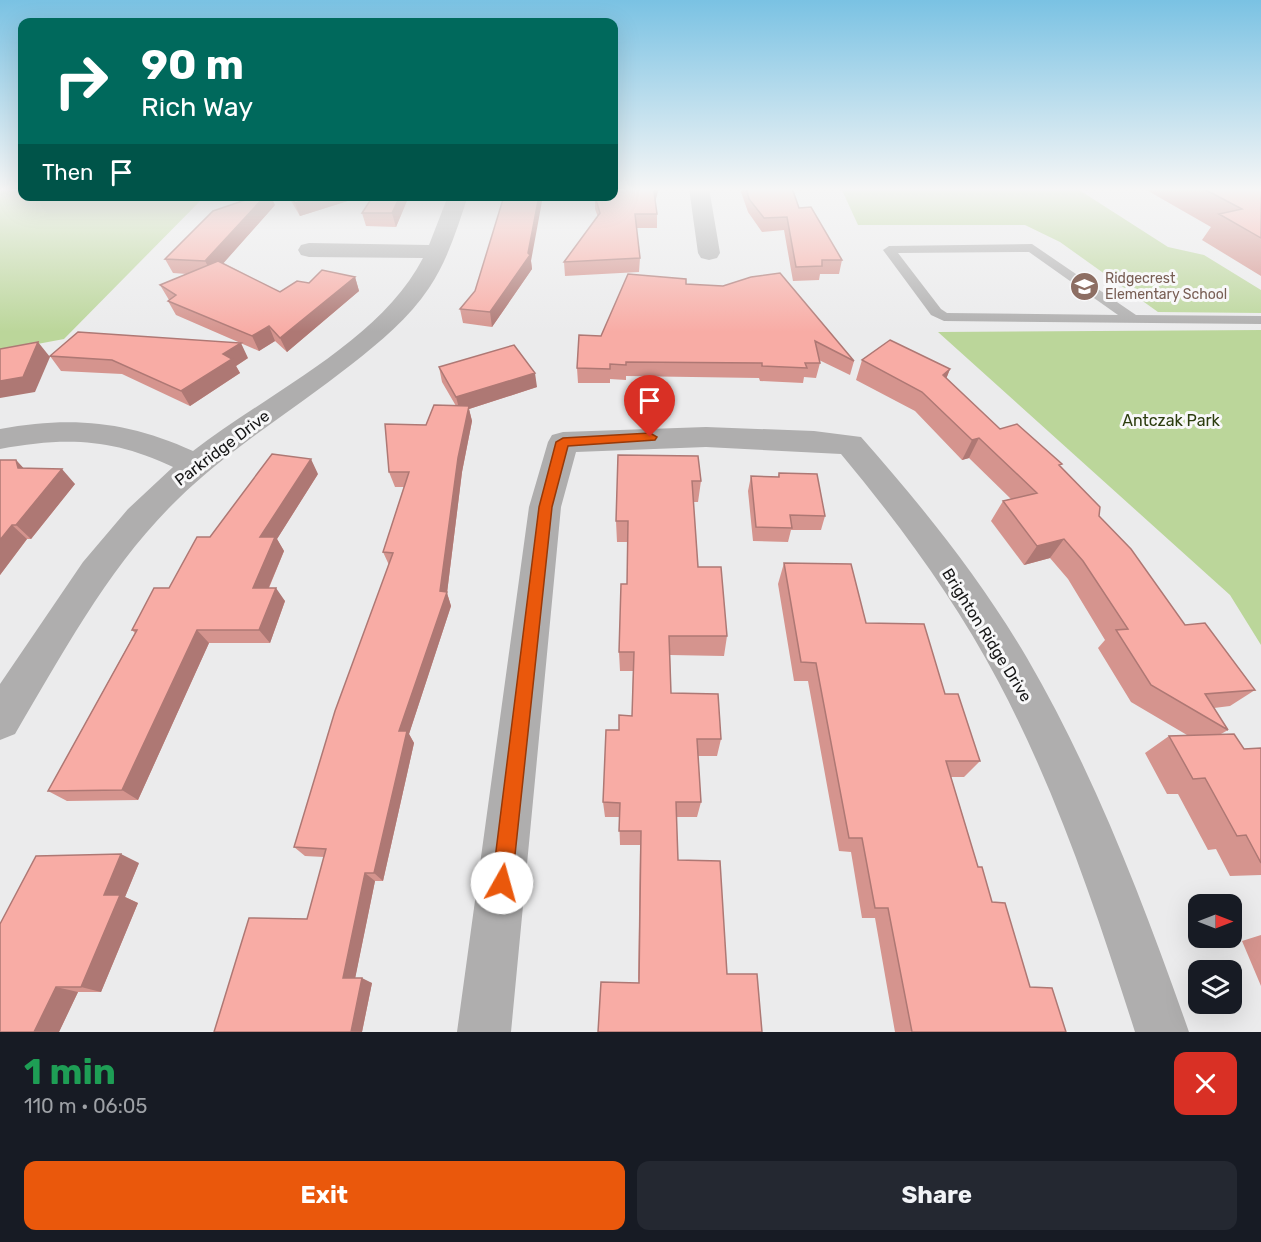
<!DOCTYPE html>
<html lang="en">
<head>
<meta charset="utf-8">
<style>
	:root { --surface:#171b24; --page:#242831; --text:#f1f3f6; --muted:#9ea1a6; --accent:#ea580c }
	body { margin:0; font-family:Rubik,sans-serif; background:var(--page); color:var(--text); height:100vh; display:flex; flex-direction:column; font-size:22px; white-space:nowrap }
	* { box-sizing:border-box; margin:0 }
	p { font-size:20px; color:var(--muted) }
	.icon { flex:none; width:33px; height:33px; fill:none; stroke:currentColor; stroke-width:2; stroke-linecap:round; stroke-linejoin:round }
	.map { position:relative; height:1032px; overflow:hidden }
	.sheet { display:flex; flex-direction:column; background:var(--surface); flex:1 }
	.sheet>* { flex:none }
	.banner { position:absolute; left:18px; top:18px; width:600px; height:183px; border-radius:12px; box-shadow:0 6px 24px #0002; background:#00695c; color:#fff; overflow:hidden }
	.needle { width:39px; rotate:90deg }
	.controls { position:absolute; left:1188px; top:894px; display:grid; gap:12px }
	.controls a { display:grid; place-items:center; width:54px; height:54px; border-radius:12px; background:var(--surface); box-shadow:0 6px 24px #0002; font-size:30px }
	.pin { position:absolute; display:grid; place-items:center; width:51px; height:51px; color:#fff; margin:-62px -26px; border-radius:50% 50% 50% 0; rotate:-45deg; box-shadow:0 0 6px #0007 }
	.pin .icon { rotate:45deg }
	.me { position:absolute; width:66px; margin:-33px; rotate:7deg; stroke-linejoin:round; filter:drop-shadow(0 0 4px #0008) }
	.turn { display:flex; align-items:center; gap:21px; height:126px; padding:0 24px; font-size:27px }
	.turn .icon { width:78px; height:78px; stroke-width:2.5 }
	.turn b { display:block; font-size:42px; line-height:51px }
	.then { display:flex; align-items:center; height:57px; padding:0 24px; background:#0003; gap:12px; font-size:22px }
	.round { display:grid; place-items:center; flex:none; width:63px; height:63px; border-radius:12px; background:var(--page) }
	.head { display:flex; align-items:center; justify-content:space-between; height:102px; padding:0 24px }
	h1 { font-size:36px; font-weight:700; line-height:45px; color:#1e9e55 }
	.primary-button { display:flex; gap:12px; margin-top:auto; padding:12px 24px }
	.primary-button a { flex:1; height:69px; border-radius:12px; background:var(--accent); color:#fff; font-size:24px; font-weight:700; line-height:69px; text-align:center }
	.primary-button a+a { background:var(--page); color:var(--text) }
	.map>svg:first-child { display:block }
</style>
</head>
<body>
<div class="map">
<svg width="1261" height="1032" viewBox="0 0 1261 1032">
	<rect width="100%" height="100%" fill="#ebebec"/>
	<!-- green -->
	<path fill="#bbd69a" d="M 0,188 L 22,188 L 22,196 L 204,197 L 64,339 L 0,351 Z
		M 841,188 L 1076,188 L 1168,247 L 1204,255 L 1261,290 L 1261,313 L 1158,312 L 1060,242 L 1025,225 L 858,225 Z
		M 1261,330 L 1261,645 L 1230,595 L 938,332 Z"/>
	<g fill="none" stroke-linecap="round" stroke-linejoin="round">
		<!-- service -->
		<path fill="#afaeae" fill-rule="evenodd" d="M 1032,244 L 1136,315 L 1261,316 L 1261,324 L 944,321 L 931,315 L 883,250 L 889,246 ZM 1029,252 L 1118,315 L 947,313 L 941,309 L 898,253 Z"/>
		<!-- minor -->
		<path fill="#afaeae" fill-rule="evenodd" d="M 689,188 L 709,188 L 720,253 L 717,258 L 709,260 L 701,258 L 698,253 Z
			M 448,196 L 468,196 C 457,228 448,260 429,288 C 409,318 380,342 352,364 C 294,410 230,448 177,500 C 109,566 63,653 15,734 L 0,740 L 0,684 L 83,562 L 128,509 L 173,467 C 112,438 65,437 0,449 L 0,429 C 71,416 127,421 193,451 C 266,394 380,342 423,258 L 309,257 L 301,255 L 298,250 L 301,245 L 309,243 L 429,245 Z
			M 706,427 L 814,431 L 861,437 C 922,506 980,578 1027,658 C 1095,775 1144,904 1189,1032 L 1135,1032 C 1097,913 1057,792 998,681 C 955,599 900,525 841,454 L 706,447 L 576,452 L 561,507 L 511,1032 L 457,1032 L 529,507 L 548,442 L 552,435 L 563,432 Z"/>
	</g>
	<!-- wall -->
	<path fill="#d5948e" d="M 742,188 L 792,188 L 799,208 L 842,260 L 839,274 L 820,274 L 819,280 L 793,281 L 784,230 L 762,232 L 748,212 L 741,192 Z
		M 1143,188 L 1261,188 L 1261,276 L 1202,240 L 1211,227 Z
		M 288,196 L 350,196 L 351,200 L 300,216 Z
		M 409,196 L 396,227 L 366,226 L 362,213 Z
		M 595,196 L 655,201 L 657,214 L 657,228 L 636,228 L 640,258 L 639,272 L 565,276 L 564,262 L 598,217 L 595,209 Z
		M 275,205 L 223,263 L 280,292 L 309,283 L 355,277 L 359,291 L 287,352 L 275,341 L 259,351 L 176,315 L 168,301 L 169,300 L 160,285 L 187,274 L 173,273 L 165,259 Z
		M 531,261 L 532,269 L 492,327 L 463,323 L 460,309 Z
		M 686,284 L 723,286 L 854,361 L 850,375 L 819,360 L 820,363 L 816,378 L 804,377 L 803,383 L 760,381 L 759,378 L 626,376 L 626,380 L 610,379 L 610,383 L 578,383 L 577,368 L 601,336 Z
		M 50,356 L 248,358 L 236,366 L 240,373 L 190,406 L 122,374 L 61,371 Z
		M 862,360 L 950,369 L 946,379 L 1000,429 L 1060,466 L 1185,625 L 1255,690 L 1230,706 L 1214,708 L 1228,730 L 1221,734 L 1244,749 L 1261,748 L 1261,875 L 1230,876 L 1216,849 L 1208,850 L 1178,794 L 1167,794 L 1145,753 L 1169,736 L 1187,735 L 1131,702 L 1098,648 L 1105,640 L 1068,579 L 1050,558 L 1024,565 L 991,521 L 1003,501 L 1011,499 L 969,458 L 962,460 L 915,411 L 856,380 Z
		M 439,367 L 537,387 L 469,409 L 472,421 L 462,472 L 447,593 L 451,606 L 409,734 L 414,743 L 383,881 L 375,881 L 355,978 L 372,983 L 362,1032 L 307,919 L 324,857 L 305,856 L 294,847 L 389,565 L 383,552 L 404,487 L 395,487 L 389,472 L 426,425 L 456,406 L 442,382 Z
		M 618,455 L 701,481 L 698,502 L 693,502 L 698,567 L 727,636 L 724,656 L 670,655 L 671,693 L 721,739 L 717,756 L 698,756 L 701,802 L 697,817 L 676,817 L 638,983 L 640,845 L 620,845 L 619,817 L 605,817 L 603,802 L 619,730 L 632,716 L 633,671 L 620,671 L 619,652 L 627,584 L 628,542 L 617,542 L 616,521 Z
		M 0,460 L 16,460 L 23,468 L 75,484 L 31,539 L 27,539 L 0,575 Z
		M 779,473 L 825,516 L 821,530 L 791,530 L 788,542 L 753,541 L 748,491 L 751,476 L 778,477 Z
		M 318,474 L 277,539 L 284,551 L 269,588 L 285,601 L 270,643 L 209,643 L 138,800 L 67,801 L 48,791 L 135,633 L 132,630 L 169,588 L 210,537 Z
		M 784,563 L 866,623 L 945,694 L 980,761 L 964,777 L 951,777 L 978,867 L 992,902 L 1030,987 L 1066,1032 L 895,1032 L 875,918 L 862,918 L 851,852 L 839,851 L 808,681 L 794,681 L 778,584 Z
		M 139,863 L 125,897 L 138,903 L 101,992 L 78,992 L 59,1032 L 0,1032 Z
		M 1261,935 L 1261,986 L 1242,941 Z"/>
	<!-- shaded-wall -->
	<path fill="#ae7874" d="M 656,188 L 659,188 L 654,206 L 654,192 Z
		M 265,196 L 271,196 L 275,205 L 213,275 L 205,261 Z
		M 315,196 L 350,196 L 351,200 L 300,216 L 295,203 Z
		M 400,196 L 409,196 L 396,227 L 392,213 Z
		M 539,196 L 543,196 L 531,261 L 532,269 L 492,327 L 490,312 L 528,253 Z
		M 355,277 L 359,291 L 287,352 L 280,338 Z
		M 269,326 L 275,341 L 259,351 L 252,336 Z
		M 38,342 L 50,357 L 35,392 L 0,398 L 0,381 Z
		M 241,343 L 248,358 L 236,366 L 240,373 L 190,406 L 181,391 L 223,354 Z
		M 950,369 L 942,389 L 943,375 Z
		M 535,373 L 537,387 L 469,409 L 472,421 L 462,472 L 447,593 L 451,606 L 409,734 L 414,743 L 383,881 L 374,873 L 399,731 L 440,591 L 460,412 L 456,397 Z
		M 979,438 L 969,458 L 962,460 L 972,440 Z
		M 311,459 L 318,474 L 277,539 L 284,551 L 263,601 L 253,588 L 260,537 Z
		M 16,460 L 30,475 L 18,468 Z
		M 62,469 L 75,484 L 31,539 L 16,525 Z
		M 12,525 L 27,539 L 0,575 L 0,540 Z
		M 1064,539 L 1050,558 L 1024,565 L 1037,546 Z
		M 276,588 L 285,601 L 270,643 L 259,630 Z
		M 197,630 L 209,643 L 138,800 L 122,790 Z
		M 121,854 L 139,863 L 125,897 L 138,903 L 101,992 L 81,987 L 104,895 Z
		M 365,873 L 375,881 L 354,984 L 343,978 Z
		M 362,978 L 372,983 L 362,1032 L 351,1032 Z
		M 56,987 L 78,992 L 59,1032 L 34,1032 Z"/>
	<!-- building -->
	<path fill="#f8aca5" stroke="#ae7874" stroke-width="1.5" d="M 614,188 L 656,188 L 654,192 L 657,214 L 635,214 L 640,258 L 564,262 L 600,213 L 595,196 L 614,196 Z
		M 746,188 L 792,188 L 799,208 L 811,207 L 842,260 L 822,260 L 822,266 L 796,267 L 787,217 L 764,218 L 749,199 Z
		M 1202,188 L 1261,188 L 1261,238 L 1219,214 L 1242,209 Z
		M 257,196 L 265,196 L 205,261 L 165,259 L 213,211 Z
		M 291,196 L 315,196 L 295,203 Z
		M 373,196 L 400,196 L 392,213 L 362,213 Z
		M 504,196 L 539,196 L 528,253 L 530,255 L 490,312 L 460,309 L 475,291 Z
		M 218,261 L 280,292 L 297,281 L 309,283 L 322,270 L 355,277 L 280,338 L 269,326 L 252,336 L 168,301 L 176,295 L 160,285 Z
		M 780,273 L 854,361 L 815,341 L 820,363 L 805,363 L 807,368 L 762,366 L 762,363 L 626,362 L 626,365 L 610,364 L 610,369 L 577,368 L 579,335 L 601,336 L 628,274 L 686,279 L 686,284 L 723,286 L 751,277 Z
		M 78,332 L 241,343 L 223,354 L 232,359 L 181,391 L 112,360 L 50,356 Z
		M 890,340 L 950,369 L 943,375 L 1000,429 L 1017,424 L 1062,464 L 1059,465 L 1100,507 L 1099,516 L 1131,549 L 1185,625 L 1205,623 L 1255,690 L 1205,694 L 1228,730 L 1151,685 L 1116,630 L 1128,629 L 1083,561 L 1064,539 L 1037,546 L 1003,501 L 1037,493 L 979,438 L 972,440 L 922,392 L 862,360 Z
		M 38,342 L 23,377 L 0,381 L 0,349 Z
		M 514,345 L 535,373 L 456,397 L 439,367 Z
		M 434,405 L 469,406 L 458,458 L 440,591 L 447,592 L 399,731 L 407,731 L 374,873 L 365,873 L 343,978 L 362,978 L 351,1032 L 214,1032 L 249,918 L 307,919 L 326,849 L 294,847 L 335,711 L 393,553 L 383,552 L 409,472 L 389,472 L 385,424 L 426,425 Z
		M 272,454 L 311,459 L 260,537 L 275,537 L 253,588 L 276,588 L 259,630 L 197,630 L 122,790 L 48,791 L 137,630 L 132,630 L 154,588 L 169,588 L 197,537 L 210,537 Z
		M 618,455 L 698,456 L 701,481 L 692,481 L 698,567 L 721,567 L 727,636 L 669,636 L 671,693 L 718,694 L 721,739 L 697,739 L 701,802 L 676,802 L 678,860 L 720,861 L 727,974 L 757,974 L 762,1032 L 598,1032 L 601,982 L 639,983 L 641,831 L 619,831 L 620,803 L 603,802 L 606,730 L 619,730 L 619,715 L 632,716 L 634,652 L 619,652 L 621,584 L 627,584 L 628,521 L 616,521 Z
		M 0,460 L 16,460 L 18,468 L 62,469 L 16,525 L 12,525 L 0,540 Z
		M 779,473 L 817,474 L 825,516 L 790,515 L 792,528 L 756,527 L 751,476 L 779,477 Z
		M 784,563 L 851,564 L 866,623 L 924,624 L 945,694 L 958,694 L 980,761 L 946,761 L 978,867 L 982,867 L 992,902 L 1005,903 L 1030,987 L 1052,988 L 1066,1032 L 912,1032 L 888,908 L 875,908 L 862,838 L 849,838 L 816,663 L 801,662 Z
		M 1234,734 L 1244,749 L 1261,748 L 1261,863 L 1246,835 L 1237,836 L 1205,778 L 1193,779 L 1169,736 Z
		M 121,854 L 104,895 L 120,895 L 81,987 L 56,987 L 34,1032 L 0,1032 L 0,924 L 36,856 Z"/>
	<!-- sky -->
	<linearGradient id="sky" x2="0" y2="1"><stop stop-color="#7ac2e3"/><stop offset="0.57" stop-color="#f6f6f6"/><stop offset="1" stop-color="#f6f6f6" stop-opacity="0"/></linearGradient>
	<rect width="1261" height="332" fill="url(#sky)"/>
	<!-- route -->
	<path fill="#ea580c" stroke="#983908" stroke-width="1.5" d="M 650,433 L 657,437 L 655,440 L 568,446 L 552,507 L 512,883 L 509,890 L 502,893 L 495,890 L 492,883 L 539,507 L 556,442 L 563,438 Z"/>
	<!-- icons -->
	<defs>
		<symbol id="school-disc" viewBox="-11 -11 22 22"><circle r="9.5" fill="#8d6e63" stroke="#f8f8f9"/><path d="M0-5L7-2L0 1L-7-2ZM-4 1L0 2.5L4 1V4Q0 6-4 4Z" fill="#fff"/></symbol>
	</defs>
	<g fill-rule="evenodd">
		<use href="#school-disc" x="1068" y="270" width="33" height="33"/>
	</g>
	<g text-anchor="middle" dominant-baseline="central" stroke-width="6" stroke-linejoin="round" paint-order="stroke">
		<!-- far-education labels -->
		<g font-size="14" fill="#785e54" stroke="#f8f8f9" text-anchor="start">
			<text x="1105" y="278">Ridgecrest<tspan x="1105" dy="16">Elementary School</tspan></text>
		</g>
		<!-- park labels -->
		<g font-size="16" fill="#2c3d0f" stroke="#f8f8f9">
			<text x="1171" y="420">Antczak Park</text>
		</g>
		<!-- street labels -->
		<g font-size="16" fill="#161616" stroke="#f8f8f9">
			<text transform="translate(222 448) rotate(-37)">Parkridge Drive</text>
			<text transform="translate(987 635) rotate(58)">Brighton Ridge Drive</text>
		</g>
	</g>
</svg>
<div class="controls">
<a><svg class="needle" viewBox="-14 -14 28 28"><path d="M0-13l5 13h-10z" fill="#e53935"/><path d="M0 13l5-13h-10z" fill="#9ea1a6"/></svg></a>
<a><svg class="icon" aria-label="layers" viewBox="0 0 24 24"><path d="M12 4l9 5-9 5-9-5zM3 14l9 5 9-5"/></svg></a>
</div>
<div class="pin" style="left:650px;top:437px;background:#d93025"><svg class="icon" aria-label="arrive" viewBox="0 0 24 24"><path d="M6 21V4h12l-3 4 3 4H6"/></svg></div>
<svg class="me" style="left:502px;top:883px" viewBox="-20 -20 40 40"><circle r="19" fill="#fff"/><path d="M0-13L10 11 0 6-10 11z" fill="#ea580c"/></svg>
<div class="banner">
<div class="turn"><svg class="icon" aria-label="right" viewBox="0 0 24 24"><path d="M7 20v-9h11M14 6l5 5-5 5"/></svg><div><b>90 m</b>Rich Way</div></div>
<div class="then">Then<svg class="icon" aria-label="arrive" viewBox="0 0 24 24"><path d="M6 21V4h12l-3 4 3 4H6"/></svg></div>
</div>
</div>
<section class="sheet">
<div class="head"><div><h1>1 min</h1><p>110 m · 06:05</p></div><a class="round" style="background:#d93025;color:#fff"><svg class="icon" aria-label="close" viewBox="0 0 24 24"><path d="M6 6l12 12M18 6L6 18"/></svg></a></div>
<div class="primary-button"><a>Exit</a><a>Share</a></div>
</section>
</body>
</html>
